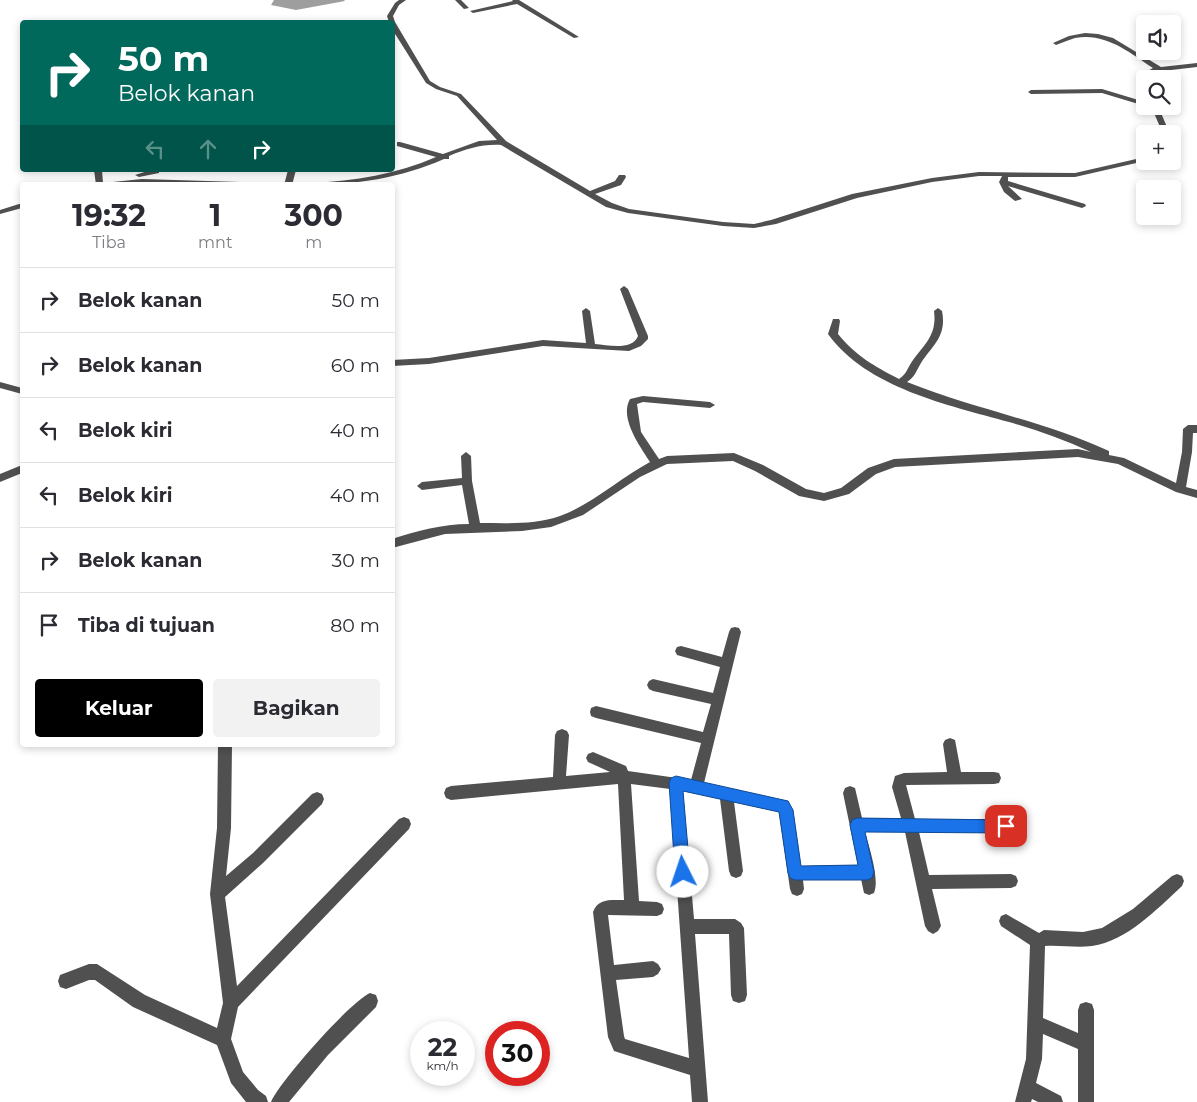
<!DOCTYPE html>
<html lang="id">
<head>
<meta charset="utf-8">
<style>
	:root { --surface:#fff; --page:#f2f2f3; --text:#2b2b33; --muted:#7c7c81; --line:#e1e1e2; --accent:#000 }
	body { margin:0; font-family:Montserrat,sans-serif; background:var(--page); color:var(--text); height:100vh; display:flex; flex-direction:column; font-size:19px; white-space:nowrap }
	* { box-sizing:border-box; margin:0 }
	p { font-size:16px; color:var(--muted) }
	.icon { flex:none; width:28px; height:28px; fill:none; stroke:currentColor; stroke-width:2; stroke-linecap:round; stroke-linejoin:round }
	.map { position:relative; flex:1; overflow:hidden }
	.drawer { position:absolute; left:20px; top:182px; width:375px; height:565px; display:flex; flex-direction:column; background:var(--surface); border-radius:5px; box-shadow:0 2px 8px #0003 }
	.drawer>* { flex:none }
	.top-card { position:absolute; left:20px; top:20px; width:375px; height:152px; border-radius:5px; box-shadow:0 2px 8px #0003; background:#00695c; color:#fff; overflow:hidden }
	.fabs { position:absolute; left:1136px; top:15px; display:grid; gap:10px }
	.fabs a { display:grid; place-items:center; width:45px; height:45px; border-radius:5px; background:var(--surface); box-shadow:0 2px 8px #0003; font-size:25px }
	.speed { position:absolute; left:410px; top:1021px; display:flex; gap:10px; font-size:25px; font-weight:700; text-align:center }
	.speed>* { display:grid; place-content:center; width:65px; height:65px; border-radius:50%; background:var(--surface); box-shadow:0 2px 8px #0003; line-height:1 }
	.speed small { font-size:12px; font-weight:400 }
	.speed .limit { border:8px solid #d22; background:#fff; color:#111 }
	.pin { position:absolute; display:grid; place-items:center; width:42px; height:42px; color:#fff; margin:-21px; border-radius:10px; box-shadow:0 2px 8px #0006 }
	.me { position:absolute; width:55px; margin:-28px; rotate:356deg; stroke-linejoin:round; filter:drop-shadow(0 0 4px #0008) }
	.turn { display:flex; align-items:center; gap:18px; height:105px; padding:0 15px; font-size:22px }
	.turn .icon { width:65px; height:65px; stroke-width:2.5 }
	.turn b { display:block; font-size:35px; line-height:42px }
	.lanes { display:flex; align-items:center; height:48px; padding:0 15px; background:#0003; justify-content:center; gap:25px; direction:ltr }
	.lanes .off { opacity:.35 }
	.eta { display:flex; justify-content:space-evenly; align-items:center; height:85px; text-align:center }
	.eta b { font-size:30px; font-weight:700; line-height:35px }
	.cta { display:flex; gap:10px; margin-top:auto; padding:10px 15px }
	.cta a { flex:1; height:58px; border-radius:5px; background:var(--accent); color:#fff; font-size:20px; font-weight:700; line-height:58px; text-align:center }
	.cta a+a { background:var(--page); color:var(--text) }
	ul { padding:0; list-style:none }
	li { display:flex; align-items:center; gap:15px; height:65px; padding:0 15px; border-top:1px solid var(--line) }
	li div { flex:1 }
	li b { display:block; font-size:19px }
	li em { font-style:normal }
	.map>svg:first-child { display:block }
</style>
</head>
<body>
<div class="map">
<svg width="1197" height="1102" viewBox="0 0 1197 1102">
	<rect width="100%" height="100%" fill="#fff"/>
	<!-- water -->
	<path fill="#9e9e9e" d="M 274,0 L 344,0 L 345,1 L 296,10 L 271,5 Z"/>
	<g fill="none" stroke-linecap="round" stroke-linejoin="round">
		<!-- minor -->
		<path fill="#505050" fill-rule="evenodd" d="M 399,0 L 406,0 L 399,5 L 393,16 L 395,22 L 430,81 L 440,87 L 461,94 L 506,141 L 590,191 L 615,181 L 619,175 L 625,175 L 626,177 L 621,185 L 595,194 L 612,203 L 629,209 L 723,222 L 754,224 L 771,220 L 852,194 L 932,178 L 979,172 L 1075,173 L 1145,157 L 1145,161 L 1075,177 L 1008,177 L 1008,181 L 1085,204 L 1086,206 L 1082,208 L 1008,186 L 1022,199 L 1015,201 L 1004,192 L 999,182 L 1002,176 L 979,176 L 932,182 L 857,198 L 776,224 L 754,228 L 723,226 L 628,213 L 606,207 L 501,145 C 482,144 466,149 449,156 L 449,159 L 444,159 C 401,178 355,185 308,185 L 312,183 C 354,181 397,174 436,157 L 397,146 L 397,142 L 400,142 L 443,154 L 479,141 L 497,140 L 457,96 L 436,89 L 426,83 L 392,29 L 392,22 L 389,22 L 387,16 L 395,3 Z
			M 455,0 L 461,0 L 469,8 L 464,9 Z
			M 512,0 L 519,0 L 579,37 L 574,38 L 517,4 L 473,13 L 470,11 L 513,1 Z
			M 1085,33 L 1098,34 L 1113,38 L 1161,67 L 1197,63 L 1197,67 L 1154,72 L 1148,75 L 1148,79 L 1145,79 L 1145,81 L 1142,79 L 1142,74 L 1153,68 C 1129,52 1105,32 1075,38 C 1068,40 1062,43 1056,45 L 1053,43 L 1069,36 Z
			M 1102,89 L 1145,102 L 1145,106 L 1102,93 L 1031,94 L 1028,92 L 1031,90 Z
			M 1151,106 L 1158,106 L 1170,134 L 1163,134 Z
			M 1172,140 L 1181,150 L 1172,155 Z
			M 94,170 L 102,170 L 103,183 L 142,179 L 274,183 L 278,185 L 142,183 L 96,185 Z
			M 151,170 L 159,170 L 159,173 L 139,177 L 135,175 Z
			M 288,170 L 296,170 L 292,185 L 284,185 Z
			M 19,204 L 22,204 L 22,208 L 0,214 L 0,210 Z
			M 624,286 L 628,289 L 648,336 L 648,339 L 641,346 L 629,351 L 543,346 L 429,364 L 392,366 L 392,360 L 429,358 L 543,340 L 586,343 L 582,311 L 586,308 L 590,311 L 595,344 C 608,345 632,351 638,336 L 620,289 Z
			M 938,308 L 942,311 C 947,336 933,345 921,363 C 916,371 915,377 907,382 C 974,409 1044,421 1109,451 L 1109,455 L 1124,458 L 1176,483 L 1182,452 L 1183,429 L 1188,425 L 1197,425 L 1197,433 L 1193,433 L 1192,452 L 1186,487 L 1197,490 L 1197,498 L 1176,492 L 1118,464 L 1078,457 L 895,467 L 876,474 L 849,494 L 824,501 L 799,496 L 755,471 L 733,461 L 667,464 L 640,477 L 583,515 L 551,527 L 522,531 L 445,534 L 392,548 L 392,539 C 417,531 442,524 469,524 L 462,485 L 422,490 L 417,486 L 422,482 L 462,478 L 461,456 L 466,452 L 471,456 L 472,481 L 480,523 C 506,523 535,525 560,516 C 589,506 622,477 650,462 C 640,446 619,418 630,399 L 643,396 L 710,402 L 715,405 L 710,408 L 643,402 L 637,404 L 641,432 L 659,459 L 667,456 L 734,453 L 763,465 L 806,489 L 824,493 L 841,488 L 868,468 L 894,459 L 1078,449 L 1091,452 C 1065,440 1037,430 1009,422 C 948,405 867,388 828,334 L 833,319 L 839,319 L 840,321 L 838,334 C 856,356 874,366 899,379 C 907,374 907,368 913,360 C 926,343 937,334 934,311 Z
			M 0,382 L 22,388 L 22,394 L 0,388 Z
			M 22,465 L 22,473 L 0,482 L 0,474 Z
			M 735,627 L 739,628 L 741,632 L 704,783 L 788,801 L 793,810 L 801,866 L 858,865 L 843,793 L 845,788 L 850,786 L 855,788 L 862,818 L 901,818 L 892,787 L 895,776 L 904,773 L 947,772 L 943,744 L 945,740 L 950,738 L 955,740 L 961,772 L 994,772 L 999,773 L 1001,778 L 999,783 L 994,784 L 906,785 L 915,819 L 1006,819 L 1011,821 L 1013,826 L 1011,831 L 1006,833 L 919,832 L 929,875 L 1011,874 L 1016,876 L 1018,881 L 1016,886 L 1011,888 L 932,889 L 941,926 L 938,931 L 933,934 L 928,931 L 925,926 L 905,832 L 865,832 C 869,847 880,879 874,893 L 869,895 L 864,893 L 861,879 L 803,880 L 804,889 L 802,894 L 797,896 L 792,894 L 790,889 L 779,812 L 734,802 L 743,871 L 741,876 L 736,878 L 731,876 L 729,871 L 720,799 L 683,791 L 694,919 L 735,919 L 741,923 L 744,928 L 747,995 L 745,1001 L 739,1003 L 733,1001 L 731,995 L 729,934 L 695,934 L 708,1102 L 692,1102 L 690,1075 L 614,1051 L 608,1037 L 593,912 C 598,898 611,900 624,900 L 618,784 L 451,800 L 446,798 L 444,793 L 446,788 L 451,786 L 553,777 L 555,735 L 557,731 L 562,729 L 567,731 L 569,735 L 566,776 L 610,772 L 588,762 L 586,758 L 588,754 L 593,752 L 626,766 L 628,771 L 691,780 L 701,743 L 596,718 L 591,716 L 590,712 L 591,708 L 596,706 L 703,732 L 711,704 L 653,691 L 649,689 L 647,685 L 649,681 L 653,679 L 713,693 L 720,667 L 677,655 L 675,651 L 677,647 L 681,646 L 722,657 L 729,632 L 731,628 ZM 631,784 L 670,789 L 689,1058 L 625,1039 L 624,1036 L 616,980 L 653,977 L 658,974 L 661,969 L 658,964 L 653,961 L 614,965 L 608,915 L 657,916 L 662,914 L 664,909 L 662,904 L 657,902 L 639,901 Z
			M 218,745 L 232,745 L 231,828 L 226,876 L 253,853 L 312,794 L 317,792 L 322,794 L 324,799 L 322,804 L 263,863 L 225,897 L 237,986 L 399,819 L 404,817 L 409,819 L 411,824 L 409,829 L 238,1007 L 231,1039 L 243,1072 L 258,1090 L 266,1096 L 268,1102 L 246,1102 L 231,1083 L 217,1045 L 133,1007 L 95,980 L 89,980 L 66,989 L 60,987 L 58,981 L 60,975 L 89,964 L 97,964 L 145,995 L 217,1028 L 223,1003 L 210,894 L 217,828 Z
			M 1177,874 L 1182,876 L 1184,881 L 1182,886 C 1157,909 1127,941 1092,946 C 1076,948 1061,945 1045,946 L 1043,1018 L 1078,1033 L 1078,1010 L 1080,1004 L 1086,1002 L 1092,1004 L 1094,1010 L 1094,1102 L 1078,1102 L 1078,1049 L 1043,1034 L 1042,1059 L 1036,1083 L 1061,1096 L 1063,1102 L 1038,1102 L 1032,1099 L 1031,1102 L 1015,1102 L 1026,1059 L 1030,945 L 1001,926 L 999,921 L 1001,916 L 1006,914 L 1039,933 L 1044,930 L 1083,932 L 1102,928 L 1133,909 L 1172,876 Z
			M 370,993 L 376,995 L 378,1001 L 376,1007 L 328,1055 L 289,1102 L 271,1102 C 279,1082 351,1001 370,993 Z"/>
	</g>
	<!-- route -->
	<path fill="#1a73e8" stroke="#114b97" d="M 676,776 L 788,801 L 793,810 L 801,866 L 858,865 L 850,825 L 852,820 L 857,818 L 1006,820 L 1011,822 L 1013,826 L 1011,831 L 1006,833 L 865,832 L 874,872 L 872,878 L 867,880 L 795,880 L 790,878 L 788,873 L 779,812 L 683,791 L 690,872 L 688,877 L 683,879 L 677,877 L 675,872 L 669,783 L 671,778 Z"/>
</svg>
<div class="fabs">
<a><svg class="icon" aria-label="sound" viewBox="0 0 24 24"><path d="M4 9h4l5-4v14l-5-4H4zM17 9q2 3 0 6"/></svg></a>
<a><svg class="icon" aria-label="search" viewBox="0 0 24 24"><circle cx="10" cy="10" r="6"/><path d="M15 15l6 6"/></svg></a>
<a>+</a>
<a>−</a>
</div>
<div class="speed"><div>22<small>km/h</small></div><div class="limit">30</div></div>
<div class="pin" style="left:1006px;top:826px;background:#d93025"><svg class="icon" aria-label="arrive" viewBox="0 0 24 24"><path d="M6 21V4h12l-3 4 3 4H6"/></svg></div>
<svg class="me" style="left:683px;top:872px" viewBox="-20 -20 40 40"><circle r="19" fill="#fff"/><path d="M0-13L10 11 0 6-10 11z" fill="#1a73e8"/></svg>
<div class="top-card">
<div class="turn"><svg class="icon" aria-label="right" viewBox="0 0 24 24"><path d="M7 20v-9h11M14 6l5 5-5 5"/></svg><div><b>50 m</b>Belok kanan</div></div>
<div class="lanes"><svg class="icon off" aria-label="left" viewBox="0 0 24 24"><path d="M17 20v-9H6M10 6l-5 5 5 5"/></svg><svg class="icon off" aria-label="ahead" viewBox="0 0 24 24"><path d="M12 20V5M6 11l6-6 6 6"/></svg><svg class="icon" aria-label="right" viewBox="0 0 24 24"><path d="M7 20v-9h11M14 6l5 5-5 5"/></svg></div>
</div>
<section class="drawer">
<div class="eta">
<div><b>19:32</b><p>Tiba</p></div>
<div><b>1</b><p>mnt</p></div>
<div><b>300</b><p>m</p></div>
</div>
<ul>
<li><svg class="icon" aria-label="right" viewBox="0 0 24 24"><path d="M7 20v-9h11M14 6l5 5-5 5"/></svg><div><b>Belok kanan</b></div><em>50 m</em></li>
<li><svg class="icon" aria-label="right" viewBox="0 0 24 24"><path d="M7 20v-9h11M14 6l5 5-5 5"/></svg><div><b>Belok kanan</b></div><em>60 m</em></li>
<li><svg class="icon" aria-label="left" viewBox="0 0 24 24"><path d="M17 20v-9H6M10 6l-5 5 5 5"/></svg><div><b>Belok kiri</b></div><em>40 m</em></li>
<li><svg class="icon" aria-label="left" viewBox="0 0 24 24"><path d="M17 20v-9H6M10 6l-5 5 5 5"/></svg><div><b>Belok kiri</b></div><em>40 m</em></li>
<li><svg class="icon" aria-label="right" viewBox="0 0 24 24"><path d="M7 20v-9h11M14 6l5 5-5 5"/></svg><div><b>Belok kanan</b></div><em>30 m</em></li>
<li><svg class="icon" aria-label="arrive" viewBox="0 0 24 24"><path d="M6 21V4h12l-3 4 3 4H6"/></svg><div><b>Tiba di tujuan</b></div><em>80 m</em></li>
</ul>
<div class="cta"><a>Keluar</a><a>Bagikan</a></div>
</section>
</div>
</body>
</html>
